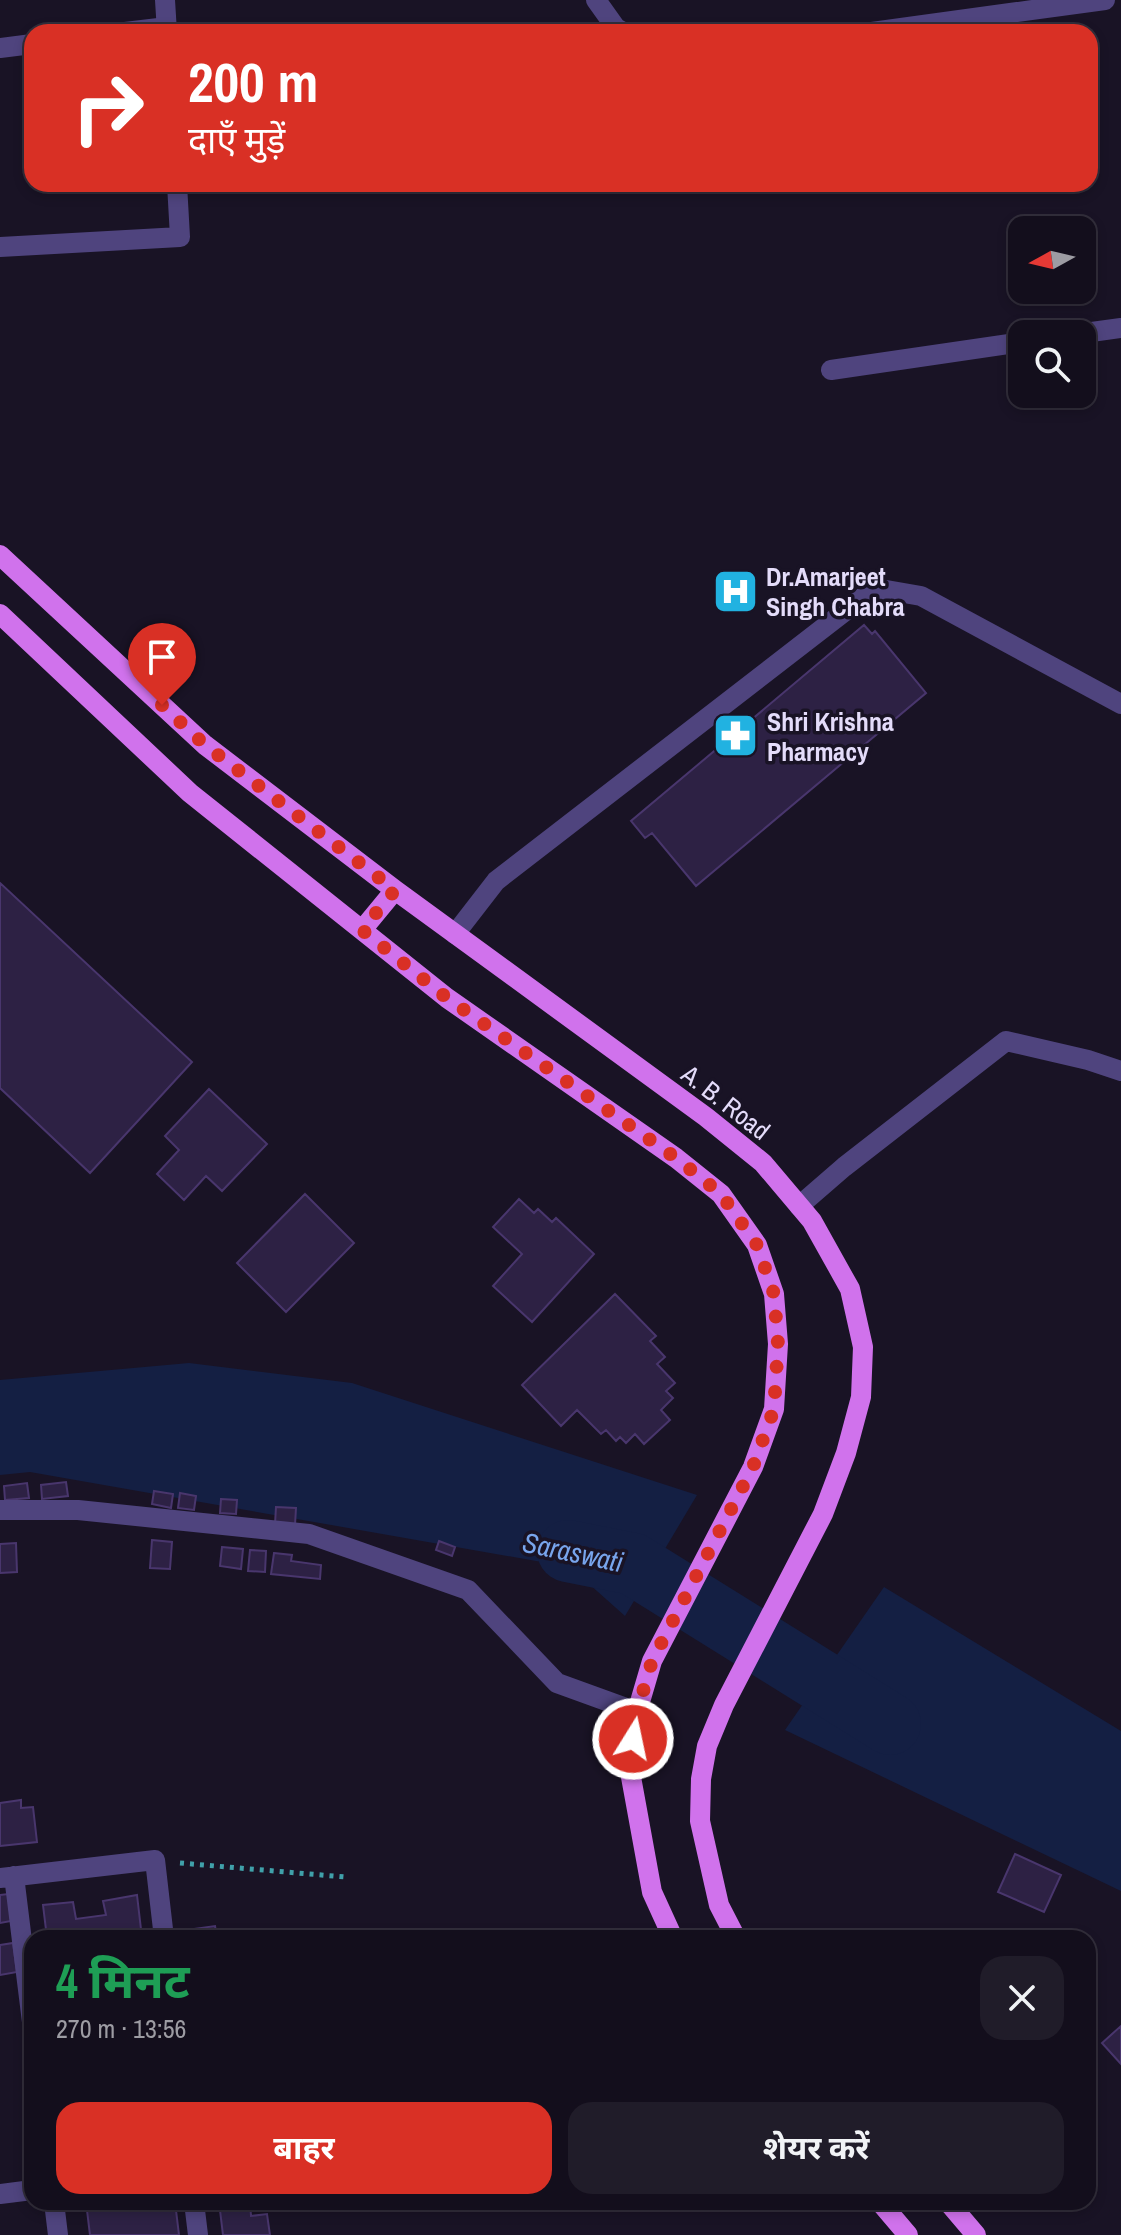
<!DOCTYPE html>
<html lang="hi">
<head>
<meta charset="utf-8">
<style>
	:root { --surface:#130e1c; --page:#201c29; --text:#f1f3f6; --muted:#9d9ca3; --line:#322e3b; --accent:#d93025 }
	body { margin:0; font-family:"Archivo Narrow","Noto Sans Devanagari",sans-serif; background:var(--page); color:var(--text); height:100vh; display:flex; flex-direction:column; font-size:30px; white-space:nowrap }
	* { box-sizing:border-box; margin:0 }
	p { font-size:26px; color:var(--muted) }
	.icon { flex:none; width:44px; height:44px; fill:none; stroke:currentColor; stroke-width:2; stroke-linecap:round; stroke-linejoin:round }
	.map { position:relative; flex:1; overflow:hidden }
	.details { position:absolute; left:24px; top:1930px; width:1072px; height:280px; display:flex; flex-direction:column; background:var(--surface); border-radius:24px; box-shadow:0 4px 12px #0003,0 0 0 2px var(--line) }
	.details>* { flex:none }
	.banner { position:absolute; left:24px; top:24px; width:1074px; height:168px; border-radius:24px; box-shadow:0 4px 12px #0003,0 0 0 2px var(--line); background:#d93025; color:#fff; overflow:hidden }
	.needle { width:52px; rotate:262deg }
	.tools { position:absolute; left:1008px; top:216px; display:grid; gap:16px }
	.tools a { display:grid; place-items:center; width:88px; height:88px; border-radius:16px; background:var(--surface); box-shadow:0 4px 12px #0003,0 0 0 2px var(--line); font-size:40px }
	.pin { position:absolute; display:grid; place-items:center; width:68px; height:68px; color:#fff; margin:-82px -34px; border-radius:50% 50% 50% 0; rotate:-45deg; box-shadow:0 0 8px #0007 }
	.pin .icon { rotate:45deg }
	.me { position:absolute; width:88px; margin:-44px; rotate:10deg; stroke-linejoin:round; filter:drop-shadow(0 0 6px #0008) }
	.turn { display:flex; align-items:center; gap:28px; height:168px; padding:0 32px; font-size:36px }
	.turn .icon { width:104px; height:104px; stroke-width:2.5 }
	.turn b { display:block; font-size:56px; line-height:68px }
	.round { display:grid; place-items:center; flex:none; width:84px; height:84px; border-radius:24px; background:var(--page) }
	.summary { display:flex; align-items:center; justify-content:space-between; height:136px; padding:0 32px }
	h1 { font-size:48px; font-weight:700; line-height:60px; color:#1e9e55 }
	.primary-button { display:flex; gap:16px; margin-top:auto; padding:16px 32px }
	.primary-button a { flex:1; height:92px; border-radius:24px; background:var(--accent); color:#fff; font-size:32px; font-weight:700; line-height:92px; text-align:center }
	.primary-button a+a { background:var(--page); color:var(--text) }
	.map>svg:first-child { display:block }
</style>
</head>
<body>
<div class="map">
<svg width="1121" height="2235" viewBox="0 0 1121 2235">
	<rect width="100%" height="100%" fill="#191325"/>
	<!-- water -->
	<path fill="#141f43" d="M 189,1363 L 352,1383 L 697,1495 L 625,1616 L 570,1567 L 30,1472 L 0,1475 L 0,1380 Z
		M 884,1587 L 1121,1731 L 1121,1891 L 785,1730 Z"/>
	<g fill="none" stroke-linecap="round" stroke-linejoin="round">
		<!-- river -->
		<path stroke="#141f43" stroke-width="62" d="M 568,1551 L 633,1564 L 890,1724"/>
	</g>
	<!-- building -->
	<path fill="#2d2144" stroke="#49366d" stroke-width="2" d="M 864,625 L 872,634 L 875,631 L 926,693 L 696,886 L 652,833 L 645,838 L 631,821 Z
		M 0,883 L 192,1062 L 90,1173 L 0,1088 Z
		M 209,1089 L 267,1144 L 222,1191 L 206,1176 L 184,1200 L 157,1174 L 179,1150 L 165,1136 Z
		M 305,1194 L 354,1243 L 286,1312 L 237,1263 Z
		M 519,1199 L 534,1213 L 538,1209 L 552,1222 L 556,1218 L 594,1254 L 532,1322 L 493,1286 L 522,1254 L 493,1227 Z
		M 615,1294 L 656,1336 L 650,1341 L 665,1357 L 657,1364 L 675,1383 L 666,1391 L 673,1398 L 661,1410 L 670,1420 L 644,1444 L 635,1434 L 626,1443 L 620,1437 L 616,1441 L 606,1430 L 601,1434 L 577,1410 L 561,1426 L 522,1385 Z
		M 66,1482 L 68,1496 L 42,1499 L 41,1485 Z
		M 27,1483 L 29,1498 L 5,1500 L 4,1486 Z
		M 154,1491 L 173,1494 L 171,1508 L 152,1504 Z
		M 180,1493 L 196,1496 L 194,1510 L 178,1508 Z
		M 221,1499 L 237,1500 L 236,1514 L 220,1513 Z
		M 276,1507 L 296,1508 L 295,1525 L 275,1524 Z
		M 152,1540 L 172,1542 L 170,1569 L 150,1568 Z
		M 439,1541 L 455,1547 L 452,1556 L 436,1550 Z
		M 16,1543 L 17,1572 L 0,1573 L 0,1544 Z
		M 222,1547 L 243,1549 L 241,1569 L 220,1566 Z
		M 250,1550 L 266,1551 L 265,1572 L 248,1571 Z
		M 274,1553 L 292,1555 L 291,1561 L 321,1565 L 320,1579 L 271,1574 Z
		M 21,1800 L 21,1808 L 33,1807 L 37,1842 L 0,1846 L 0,1803 Z
		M 1015,1854 L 1061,1875 L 1044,1912 L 998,1892 Z
		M 8,1894 L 11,1921 L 0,1923 L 0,1895 Z
		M 137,1895 L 142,1938 L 47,1938 L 43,1905 L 73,1902 L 76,1919 L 106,1915 L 103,1901 Z
		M 215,1926 L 217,1938 L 187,1938 L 186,1930 Z
		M 13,1943 L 17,1972 L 0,1975 L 0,1945 Z
		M 1121,2026 L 1121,2064 L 1102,2043 Z
		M 86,2202 L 175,2202 L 179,2235 L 90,2235 Z
		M 219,2202 L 250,2202 L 251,2216 L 267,2214 L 270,2235 L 223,2235 Z"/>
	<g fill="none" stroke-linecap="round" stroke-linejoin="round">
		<!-- path -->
		<path stroke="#40a1aa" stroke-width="5" stroke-dasharray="4 6" stroke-linecap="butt" d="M 180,1863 L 345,1877"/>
		<!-- minor -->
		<path stroke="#4f447e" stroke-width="20" d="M 165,0 L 167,32
			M 596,0 L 616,28 L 623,32
			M 125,32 L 167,27
			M 872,32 L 1105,0
			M 0,48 L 32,44
			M 0,247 L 180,237 L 177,184
			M 1077,334 L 1121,328
			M 831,370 L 1022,342
			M 455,934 L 496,881 L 875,588 L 921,596 L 1121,704
			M 799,1206 L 844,1167 L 1006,1041 L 1088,1060 L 1121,1071
			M 0,1510 L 78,1510 L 309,1534 L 468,1590 L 557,1683 L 637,1712
			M 14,1876 L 32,2022
			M 0,1878 L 155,1860 L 164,1938
			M 0,2194 L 32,2190
			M 54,2202 L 58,2235
			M 194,2202 L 198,2235"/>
		<!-- major -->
		<path stroke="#d072ec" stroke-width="20" d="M 0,555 L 205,745 L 395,890 L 706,1117 L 763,1163 L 812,1221 L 850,1289 L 863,1347 L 861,1397 L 846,1453 L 823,1514 L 724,1705 L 707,1746 L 701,1779 L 700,1821 L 719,1905 L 736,1938
			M 0,614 L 190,793 L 447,998 L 676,1158 L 721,1194 L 757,1245 L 774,1294 L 778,1344 L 774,1409 L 753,1467 L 652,1661 L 637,1712 L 629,1766 L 652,1892 L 673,1938
			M 362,930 L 395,890
			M 880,2202 L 908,2235
			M 948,2202 L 976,2235"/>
	</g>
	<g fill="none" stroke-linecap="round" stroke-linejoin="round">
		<!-- route -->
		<path stroke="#d93025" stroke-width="14" stroke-dasharray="0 25.2" d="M 162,705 L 205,745 L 395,890 L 362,930 L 447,998 L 676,1158 L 721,1194 L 757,1245 L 774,1294 L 778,1344 L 774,1409 L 753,1467 L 652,1661 L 637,1712 L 633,1739"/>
	</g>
	<!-- icons -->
	<defs>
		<symbol id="hospital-square" viewBox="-11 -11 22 22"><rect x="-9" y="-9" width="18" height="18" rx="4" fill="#21b2e1" stroke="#191325"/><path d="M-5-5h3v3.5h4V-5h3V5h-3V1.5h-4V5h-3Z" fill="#fff"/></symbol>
		<symbol id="pharmacy-square" viewBox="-11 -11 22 22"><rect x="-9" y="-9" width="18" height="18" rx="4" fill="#21b2e1" stroke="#191325"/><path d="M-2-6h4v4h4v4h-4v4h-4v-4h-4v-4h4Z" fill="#fff"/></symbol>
	</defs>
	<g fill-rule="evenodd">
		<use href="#hospital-square" x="710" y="566" width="51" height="51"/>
		<use href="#pharmacy-square" x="710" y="710" width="51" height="51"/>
	</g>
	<g text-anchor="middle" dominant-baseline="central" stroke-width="7" stroke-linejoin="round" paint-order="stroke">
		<!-- poi labels -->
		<g font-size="26" font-weight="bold" fill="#e4dcfa" stroke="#191325" text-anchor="start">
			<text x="766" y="576">Dr.Amarjeet<tspan x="766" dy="30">Singh Chabra</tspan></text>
			<text x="767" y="721">Shri Krishna<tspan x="767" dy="30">Pharmacy</tspan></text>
		</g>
		<!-- street labels -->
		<g font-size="26" fill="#e4dcfa" stroke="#191325">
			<text transform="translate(726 1102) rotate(38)">A. B. Road</text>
		</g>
		<!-- water labels -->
		<g font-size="28" font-style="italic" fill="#78a5ed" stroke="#191325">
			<text transform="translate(573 1552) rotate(12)">Saraswati</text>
		</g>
	</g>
</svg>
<div class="tools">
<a><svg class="needle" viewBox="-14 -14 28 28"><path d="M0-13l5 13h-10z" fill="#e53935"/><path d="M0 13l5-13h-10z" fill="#9d9ca3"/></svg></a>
<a><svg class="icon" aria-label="search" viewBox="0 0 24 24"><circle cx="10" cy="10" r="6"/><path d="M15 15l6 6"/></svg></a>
</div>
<div class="pin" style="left:162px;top:705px;background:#d93025"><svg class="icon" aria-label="arrive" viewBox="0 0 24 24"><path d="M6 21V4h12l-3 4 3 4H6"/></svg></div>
<svg class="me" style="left:633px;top:1739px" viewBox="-20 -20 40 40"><circle r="17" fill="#d93025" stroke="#fff" stroke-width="3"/><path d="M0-11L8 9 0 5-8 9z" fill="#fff"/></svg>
<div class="banner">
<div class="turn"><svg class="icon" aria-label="right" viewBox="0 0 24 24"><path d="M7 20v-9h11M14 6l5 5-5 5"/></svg><div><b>200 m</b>दाएँ मुड़ें</div></div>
</div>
<section class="details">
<div class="summary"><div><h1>4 मिनट</h1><p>270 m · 13:56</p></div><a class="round"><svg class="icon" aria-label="close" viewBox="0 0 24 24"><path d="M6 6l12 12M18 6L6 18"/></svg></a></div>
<div class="primary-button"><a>बाहर</a><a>शेयर करें</a></div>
</section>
</div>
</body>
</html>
